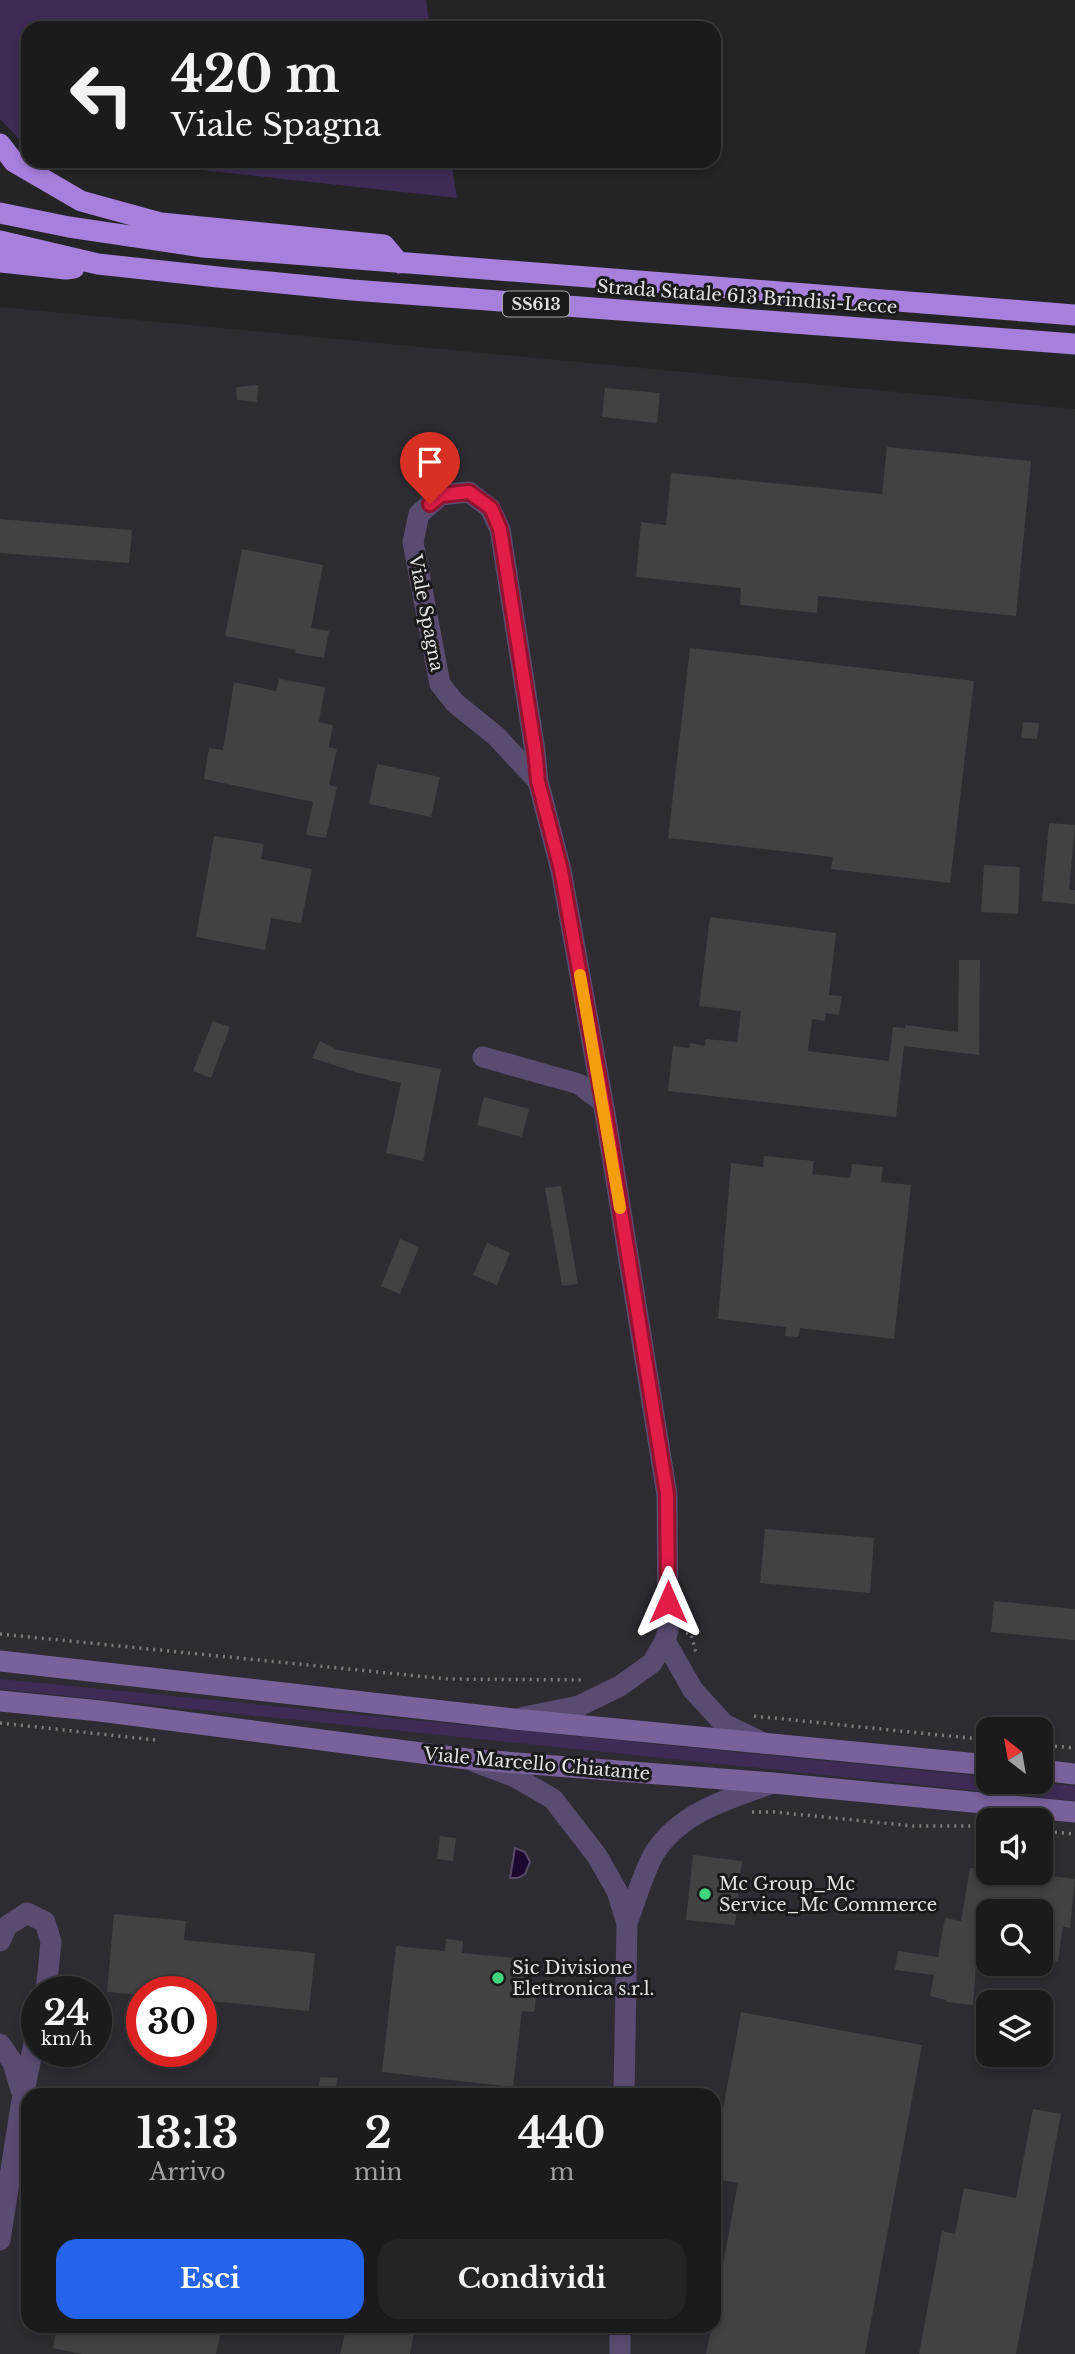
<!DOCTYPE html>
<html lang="it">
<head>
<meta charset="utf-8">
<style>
	:root { --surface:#1b1a1c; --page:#242325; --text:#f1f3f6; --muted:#a0a1a3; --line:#39383b; --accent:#2563eb }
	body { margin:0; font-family:"Libre Baskerville",serif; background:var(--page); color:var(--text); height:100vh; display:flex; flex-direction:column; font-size:26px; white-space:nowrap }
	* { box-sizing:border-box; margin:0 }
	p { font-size:23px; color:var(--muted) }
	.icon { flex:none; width:38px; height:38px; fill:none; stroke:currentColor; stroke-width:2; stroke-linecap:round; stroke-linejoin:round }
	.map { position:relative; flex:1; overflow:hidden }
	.sheet { position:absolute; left:21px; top:2088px; width:700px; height:245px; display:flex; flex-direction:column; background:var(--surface); border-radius:21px; box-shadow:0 4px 10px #0003,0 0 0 2px var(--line) }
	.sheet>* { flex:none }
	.hud { position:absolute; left:21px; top:21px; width:700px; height:147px; border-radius:21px; box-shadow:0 4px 10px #0003,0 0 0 2px var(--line); background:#1b1a1c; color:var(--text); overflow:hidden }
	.needle { width:46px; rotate:329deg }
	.tools { position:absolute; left:976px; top:1717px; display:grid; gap:14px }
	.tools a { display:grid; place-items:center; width:77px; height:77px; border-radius:14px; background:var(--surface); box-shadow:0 4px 10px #0003,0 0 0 2px var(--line); font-size:35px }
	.speed { position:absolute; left:21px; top:1976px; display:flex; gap:14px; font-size:35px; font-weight:700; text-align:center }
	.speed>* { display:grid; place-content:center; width:91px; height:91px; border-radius:50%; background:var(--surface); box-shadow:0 4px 10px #0003,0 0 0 2px var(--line); line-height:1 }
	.speed small { font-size:18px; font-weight:400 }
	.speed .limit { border:10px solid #d22; background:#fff; color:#111 }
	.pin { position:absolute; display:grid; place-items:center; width:60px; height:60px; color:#fff; margin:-72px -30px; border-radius:50% 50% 50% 0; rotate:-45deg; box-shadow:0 0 7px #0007 }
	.pin .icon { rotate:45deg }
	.me { position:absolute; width:77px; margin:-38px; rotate:0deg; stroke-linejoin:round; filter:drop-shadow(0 0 5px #0008) }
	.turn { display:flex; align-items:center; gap:24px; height:147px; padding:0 35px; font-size:32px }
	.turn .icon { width:91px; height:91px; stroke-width:2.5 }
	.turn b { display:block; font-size:49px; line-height:60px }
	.eta { display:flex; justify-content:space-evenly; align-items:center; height:119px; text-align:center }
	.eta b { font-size:42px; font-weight:800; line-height:49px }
	.cta { display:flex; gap:14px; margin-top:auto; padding:14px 35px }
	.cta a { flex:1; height:80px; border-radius:21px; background:var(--accent); color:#fff; font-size:28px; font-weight:800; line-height:80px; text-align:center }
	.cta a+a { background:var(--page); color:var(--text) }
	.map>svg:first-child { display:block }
</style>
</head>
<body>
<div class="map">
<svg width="1075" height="2354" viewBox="0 0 1075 2354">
	<rect width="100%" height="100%" fill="#242325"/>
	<!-- built -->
	<path fill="#2e2b33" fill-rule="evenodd" d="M 0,307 L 1075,409 L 1075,2354 L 0,2354 ZM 989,1729 L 1041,1729 L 1041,1782 L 989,1782 ZM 989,1820 L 1041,1820 L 1041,1872 L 989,1872 ZM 989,1911 L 1041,1911 L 1041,1964 L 989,1964 ZM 37,1992 L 96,1992 L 96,2051 L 37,2051 ZM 142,1992 L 201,1992 L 201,2051 L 142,2051 ZM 989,2002 L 1041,2002 L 1041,2054 L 989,2054 ZM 28,2095 L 714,2095 L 714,2326 L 28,2326 Z"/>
	<!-- green -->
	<path fill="#3e2b56" d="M 0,0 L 426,0 L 430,28 L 28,28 L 28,148 L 0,119 Z
		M 119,161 L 451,161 L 457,198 Z
		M 0,1679 L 989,1777 L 989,1782 L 1036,1782 L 1075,1786 L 1075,1801 L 0,1689 Z"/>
	<!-- water -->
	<path fill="#1d0832" stroke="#584967" stroke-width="2" d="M 515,1848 L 525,1852 L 530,1862 L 525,1874 L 518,1878 L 510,1878 Z"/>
	<!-- building -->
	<path fill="#424144" d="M 258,385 L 257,402 L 237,400 L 236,387 Z
		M 605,388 L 660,393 L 657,423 L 602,417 Z
		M 887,447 L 1031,461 L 1016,616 L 818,596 L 817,613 L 740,605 L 741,588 L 636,577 L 641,522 L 666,525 L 671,473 L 882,494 Z
		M 0,519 L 132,530 L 129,563 L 0,553 Z
		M 242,549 L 323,565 L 311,628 L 329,631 L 324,658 L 295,653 L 296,650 L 225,636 Z
		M 690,648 L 974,681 L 950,883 L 831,869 L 833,857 L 668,838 Z
		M 279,679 L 325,687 L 319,722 L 333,725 L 329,747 L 337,749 L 329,785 L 337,787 L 326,838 L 306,835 L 313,802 L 204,779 L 209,748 L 223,750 L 234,682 L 276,691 Z
		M 1023,722 L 1039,723 L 1037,739 L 1021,738 Z
		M 377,764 L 440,777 L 431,817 L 369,804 Z
		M 1049,823 L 1075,825 L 1069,890 L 1075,890 L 1075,904 L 1042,901 Z
		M 214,836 L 264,844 L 261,859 L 312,869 L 301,923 L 271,918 L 265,950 L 196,937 Z
		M 984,865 L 1020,867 L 1018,914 L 981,912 Z
		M 710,917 L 836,933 L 829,995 L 842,996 L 839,1015 L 826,1013 L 825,1021 L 812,1019 L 808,1051 L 889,1061 L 893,1027 L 905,1028 L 905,1025 L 958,1032 L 959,960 L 980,960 L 979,1055 L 904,1046 L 896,1117 L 668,1091 L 673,1046 L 690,1048 L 690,1043 L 705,1046 L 706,1039 L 737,1042 L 741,1011 L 699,1006 Z
		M 213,1021 L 230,1027 L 211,1078 L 193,1071 Z
		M 320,1041 L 338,1050 L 441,1069 L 423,1161 L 386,1153 L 401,1083 L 355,1072 L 312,1058 Z
		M 484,1097 L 529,1109 L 522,1137 L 477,1125 Z
		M 764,1156 L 814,1161 L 812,1174 L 850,1178 L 852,1164 L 883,1167 L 881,1182 L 911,1185 L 894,1339 L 800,1328 L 798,1337 L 785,1336 L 786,1327 L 718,1319 L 731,1163 L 763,1167 Z
		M 561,1186 L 578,1284 L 562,1286 L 545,1188 Z
		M 400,1239 L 419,1247 L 400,1294 L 381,1286 Z
		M 487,1243 L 510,1253 L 497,1285 L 473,1275 Z
		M 765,1529 L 874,1538 L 870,1593 L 760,1583 Z
		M 994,1601 L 1075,1609 L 1075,1640 L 991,1632 Z
		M 440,1836 L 456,1838 L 453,1861 L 437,1859 Z
		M 693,1855 L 742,1861 L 735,1925 L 686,1920 Z
		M 970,1868 L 989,1869 L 989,1872 L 1020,1872 L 1075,1879 L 1070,1928 L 1063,1927 L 1058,1961 L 1041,1959 L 1041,1911 L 989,1911 L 989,1953 L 977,1951 L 973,2005 L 947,2002 L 946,2000 L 930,1996 L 934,1975 L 895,1970 L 898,1951 L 938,1957 L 945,1918 L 961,1921 Z
		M 114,1914 L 186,1921 L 184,1940 L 315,1953 L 309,2011 L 201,2000 L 201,1992 L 142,1992 L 142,1995 L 107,1992 Z
		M 446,1939 L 463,1941 L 462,1953 L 527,1959 L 524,1989 L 537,1991 L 534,2012 L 522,2011 L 513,2087 L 382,2072 L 396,1946 L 445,1951 Z
		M 741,2012 L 922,2045 L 865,2354 L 706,2354 L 712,2326 L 714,2326 L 714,2313 L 738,2183 L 714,2179 L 714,2158 Z
		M 320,2077 L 337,2078 L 336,2095 L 318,2095 Z
		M 1033,2109 L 1061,2114 L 1016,2354 L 919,2354 L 942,2231 L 955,2234 L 964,2188 L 1016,2198 Z
		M 57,2326 L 200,2326 L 221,2330 L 216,2354 L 82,2354 L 53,2348 Z
		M 347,2326 L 415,2326 L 410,2354 L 340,2354 Z"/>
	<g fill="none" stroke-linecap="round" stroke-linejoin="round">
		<!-- path -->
		<path stroke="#7e7d7f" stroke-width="3.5" stroke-dasharray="2 5" stroke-linecap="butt" d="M 686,1633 L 691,1634 L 696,1653
			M 0,1634 L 448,1679 L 585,1680
			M 754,1716 L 989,1740
			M 0,1723 L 155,1740
			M 1041,1745 L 1075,1748
			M 752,1812 L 774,1812 L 913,1826 L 989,1826
			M 1041,1831 L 1075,1834"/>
		<!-- street -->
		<path stroke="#5a4b71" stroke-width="21" d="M 483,1057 L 579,1084 L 603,1102
			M 665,1641 L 693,1690 L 724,1724 L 763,1743
			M 524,1717 L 579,1706 L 620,1686 L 652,1663 L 665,1641 L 668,1630 L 667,1495 L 606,1119 L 561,870 L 538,781 L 535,751 L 500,529 L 490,508 L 469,492 L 441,495 L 419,514 L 413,542 L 440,684 L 455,703 L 496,736 L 538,781
			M 475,1762 L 515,1777 L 553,1799 L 597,1856 L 617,1891 L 627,1923 L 624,2095
			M 627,1923 C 635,1902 644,1870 655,1852 C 681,1812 730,1798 773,1783
			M 0,1941 L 7,1926 L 27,1913 L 45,1922 L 51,1942 L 46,1992
			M 0,2044 L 13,2063 L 21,2090
			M 0,2240 L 21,2106 L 37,2029
			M 620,2354 L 620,2326"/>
		<!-- secondary -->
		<path stroke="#79619c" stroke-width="21" d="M 0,1661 L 514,1719 L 989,1765
			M 0,1701 L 100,1711 L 467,1759 L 773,1783 L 1075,1812
			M 1041,1770 L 1075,1774"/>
		<!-- highway -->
		<path stroke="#a77fdd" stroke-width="21" d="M 0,144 L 14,162 L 81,201 L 161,223 L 384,245 L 399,263
			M 0,213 L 69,227 L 203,247 L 1075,315
			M 0,241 L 98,264 L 218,277 L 352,290 L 1075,344
			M 0,262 L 66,269 L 74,268"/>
	</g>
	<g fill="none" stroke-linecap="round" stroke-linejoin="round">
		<defs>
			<path id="route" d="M 430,504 L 441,495 L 469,492 L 491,508 L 500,529 L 535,751 L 538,781 L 561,870 L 606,1119 L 667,1494 L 668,1602"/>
		</defs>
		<!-- route casing -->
		<use href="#route" stroke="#92132f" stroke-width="18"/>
		<!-- route -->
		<use href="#route" stroke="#e11d48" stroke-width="12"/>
		<!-- slow -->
		<path stroke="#f59e0b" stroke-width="12" d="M 580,975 L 620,1208"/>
	</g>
	<!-- markers -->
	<g fill="#40d77c" stroke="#1a191c" stroke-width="2.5">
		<circle cx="705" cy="1894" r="7"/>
		<circle cx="498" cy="1978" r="7"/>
	</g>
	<g text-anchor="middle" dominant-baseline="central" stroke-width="6" stroke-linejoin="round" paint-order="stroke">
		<!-- shield labels -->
		<rect fill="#1a191c" stroke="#a5a5a7" stroke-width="2" x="503" y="291.5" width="66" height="25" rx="5"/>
		<g font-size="16" font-weight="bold" fill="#e1e1e2">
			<text x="536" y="304">SS613</text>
		</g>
		<!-- street labels -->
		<g font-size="18" fill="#e1e1e2" stroke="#1a191c">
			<text transform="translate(747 297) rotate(4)">Strada Statale 613 Brindisi-Lecce</text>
			<text transform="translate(426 613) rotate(79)">Viale Spagna</text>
			<text transform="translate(537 1764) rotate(5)">Viale Marcello Chiatante</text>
		</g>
		<!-- poi labels -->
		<g font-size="18" fill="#e1e1e2" stroke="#1a191c" text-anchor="start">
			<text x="719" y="1884">Mc Group_Mc<tspan x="719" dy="21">Service_Mc Commerce</tspan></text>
			<text x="512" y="1968">Sic Divisione<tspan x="512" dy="21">Elettronica s.r.l.</tspan></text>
		</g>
	</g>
</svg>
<div class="tools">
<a><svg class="needle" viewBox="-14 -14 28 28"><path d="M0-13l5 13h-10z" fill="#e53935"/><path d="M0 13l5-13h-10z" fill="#a0a1a3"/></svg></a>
<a><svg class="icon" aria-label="sound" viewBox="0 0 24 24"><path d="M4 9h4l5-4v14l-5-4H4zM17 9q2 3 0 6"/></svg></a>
<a><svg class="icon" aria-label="search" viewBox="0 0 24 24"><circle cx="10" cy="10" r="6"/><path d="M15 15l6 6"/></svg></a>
<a><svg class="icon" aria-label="layers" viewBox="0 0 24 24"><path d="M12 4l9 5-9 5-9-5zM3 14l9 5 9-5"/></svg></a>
</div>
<div class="speed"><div>24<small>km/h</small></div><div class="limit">30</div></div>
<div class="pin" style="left:430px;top:504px;background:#d93025"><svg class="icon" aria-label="arrive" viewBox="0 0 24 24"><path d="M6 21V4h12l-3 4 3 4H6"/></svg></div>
<svg class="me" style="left:668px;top:1602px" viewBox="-20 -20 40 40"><path d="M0-17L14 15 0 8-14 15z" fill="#e11d48" stroke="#fff" stroke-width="4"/></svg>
<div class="hud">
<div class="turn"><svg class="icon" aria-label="left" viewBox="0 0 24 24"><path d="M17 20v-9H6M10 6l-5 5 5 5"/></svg><div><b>420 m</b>Viale Spagna</div></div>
</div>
<section class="sheet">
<div class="eta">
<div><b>13:13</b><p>Arrivo</p></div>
<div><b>2</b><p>min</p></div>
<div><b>440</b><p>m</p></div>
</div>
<div class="cta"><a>Esci</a><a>Condividi</a></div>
</section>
</div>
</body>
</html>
